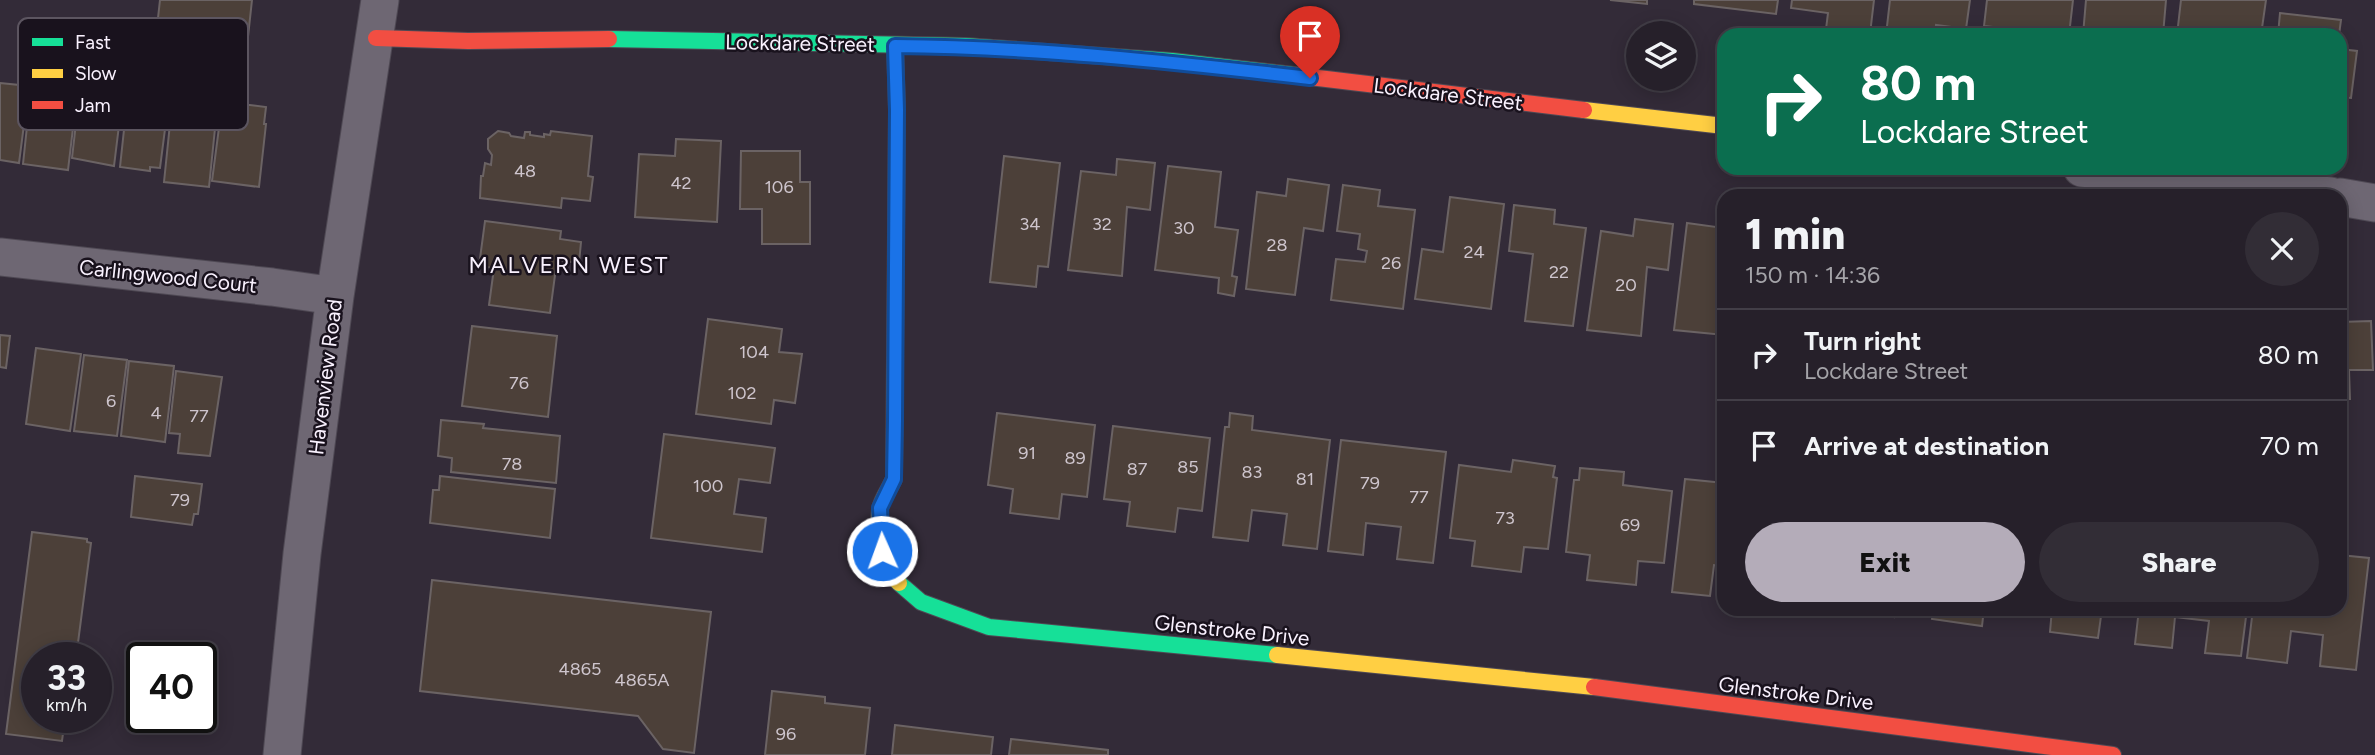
<!DOCTYPE html>
<html lang="en">
<head>
<meta charset="utf-8">
<style>
	:root { --surface:#26202a; --page:#322d36; --text:#f1f3f6; --muted:#a4a3a8; --line:#423e47; --accent:#b4acb9 }
	body { margin:0; font-family:Figtree,sans-serif; background:var(--page); color:var(--text); height:100vh; display:flex; flex-direction:column; font-size:26px; white-space:nowrap }
	* { box-sizing:border-box; margin:0 }
	p { font-size:23px; color:var(--muted) }
	.icon { flex:none; width:38px; height:38px; fill:none; stroke:currentColor; stroke-width:2; stroke-linecap:round; stroke-linejoin:round }
	.map { position:relative; flex:1; overflow:hidden }
	.side { position:absolute; left:1717px; top:189px; width:630px; height:427px; display:flex; flex-direction:column; background:var(--surface); border-radius:21px; box-shadow:0 4px 18px #0003,0 0 0 2px var(--line) }
	.side>* { flex:none }
	.top-card { position:absolute; left:1717px; top:28px; width:630px; height:147px; border-radius:21px; box-shadow:0 4px 18px #0003,0 0 0 2px var(--line); background:#0b6e4f; color:#fff; overflow:hidden }
	.fabs { position:absolute; left:1626px; top:21px; display:grid; gap:14px }
	.fabs a { display:grid; place-items:center; width:70px; height:70px; border-radius:50%; background:var(--surface); box-shadow:0 4px 18px #0003,0 0 0 2px var(--line); font-size:35px }
	.speed { position:absolute; left:21px; top:642px; display:flex; gap:14px; font-size:35px; font-weight:700; text-align:center }
	.speed>* { display:grid; place-content:center; width:91px; height:91px; border-radius:50%; background:var(--surface); box-shadow:0 4px 18px #0003,0 0 0 2px var(--line); line-height:1 }
	.speed small { font-size:18px; font-weight:400 }
	.speed .limit { border:4px solid #111; border-radius:10px; background:#fff; color:#111 }
	.pin { position:absolute; display:grid; place-items:center; width:60px; height:60px; color:#fff; margin:-72px -30px; border-radius:50% 50% 50% 0; rotate:-45deg; box-shadow:0 0 7px #0007 }
	.pin .icon { rotate:45deg }
	.me { position:absolute; width:77px; margin:-38px; rotate:358deg; stroke-linejoin:round; filter:drop-shadow(0 0 5px #0008) }
	.turn { display:flex; align-items:center; gap:24px; height:147px; padding:0 28px; font-size:32px }
	.turn .icon { width:91px; height:91px; stroke-width:2.5 }
	.turn b { display:block; font-size:49px; line-height:60px }
	.round { display:grid; place-items:center; flex:none; width:74px; height:74px; border-radius:37px; background:var(--page) }
	.headline { display:flex; align-items:center; justify-content:space-between; height:119px; padding:0 28px }
	h1 { font-size:42px; font-weight:800; line-height:52px }
	.primary-button { display:flex; gap:14px; margin-top:auto; padding:14px 28px }
	.primary-button a { flex:1; height:80px; border-radius:42px; background:var(--accent); color:#111; font-size:28px; font-weight:800; line-height:80px; text-align:center }
	.primary-button a+a { background:var(--page); color:var(--text) }
	ul { padding:0; list-style:none }
	li { display:flex; align-items:center; gap:21px; height:91px; padding:0 28px; border-top:2px solid var(--line) }
	li div { flex:1 }
	li b { display:block; font-size:26px }
	li em { font-style:normal }
	.map>svg:first-child { display:block }
</style>
</head>
<body>
<div class="map">
<svg width="2375" height="755" viewBox="0 0 2375 755">
	<rect width="100%" height="100%" fill="#332b38"/>
	<!-- building -->
	<path fill="#4c4039" stroke="#6b6364" stroke-width="2" d="M 160,0 L 252,0 L 246,55 L 155,45 Z
		M 1610,0 L 1647,0 L 1647,4 Z
		M 1694,0 L 1778,0 L 1776,14 L 1694,4 Z
		M 1792,0 L 1874,0 L 1870,34 L 1826,29 L 1828,13 L 1791,8 Z
		M 1890,0 L 1970,0 L 1966,29 L 1936,25 L 1935,35 L 1886,35 Z
		M 1987,0 L 2073,0 L 2069,35 L 2019,35 L 2019,30 L 1984,26 Z
		M 2086,0 L 2166,0 L 2163,35 L 2083,35 Z
		M 2181,0 L 2266,0 L 2261,35 L 2177,35 Z
		M 2280,13 L 2341,20 L 2339,35 L 2278,35 Z
		M 2340,49 L 2357,51 L 2351,98 L 2340,97 Z
		M 0,83 L 29,86 L 19,163 L 0,160 Z
		M 31,89 L 77,94 L 68,170 L 23,164 Z
		M 79,97 L 122,101 L 114,166 L 72,158 Z
		M 127,102 L 168,106 L 160,168 L 150,167 L 150,171 L 120,167 Z
		M 233,103 L 266,107 L 264,124 L 266,124 L 259,187 L 212,181 L 220,120 L 231,122 Z
		M 172,104 L 217,109 L 209,187 L 164,182 Z
		M 498,131 L 509,133 L 511,136 L 524,138 L 525,132 L 530,132 L 530,135 L 544,137 L 544,134 L 550,135 L 551,131 L 592,136 L 588,176 L 593,177 L 590,201 L 562,198 L 561,208 L 480,198 L 481,176 L 483,176 L 485,163 L 491,165 L 492,155 L 488,149 L 488,139 Z
		M 676,139 L 721,141 L 717,222 L 635,217 L 639,154 L 675,156 Z
		M 741,151 L 800,151 L 800,182 L 810,182 L 810,244 L 762,244 L 762,209 L 740,209 Z
		M 1004,156 L 1060,163 L 1048,267 L 1038,266 L 1036,287 L 990,282 Z
		M 1117,159 L 1155,163 L 1150,210 L 1127,207 L 1122,276 L 1068,270 L 1081,171 L 1116,175 Z
		M 1168,166 L 1221,172 L 1215,227 L 1238,230 L 1232,276 L 1237,277 L 1234,296 L 1218,293 L 1219,278 L 1155,270 Z
		M 1288,179 L 1329,185 L 1323,231 L 1304,228 L 1295,295 L 1246,289 L 1257,192 L 1286,196 Z
		M 1343,185 L 1380,190 L 1378,206 L 1415,210 L 1403,309 L 1331,300 L 1336,259 L 1365,262 L 1367,251 L 1358,249 L 1360,234 L 1337,231 Z
		M 1450,197 L 1504,204 L 1491,309 L 1415,299 L 1422,249 L 1443,252 Z
		M 1514,205 L 1555,210 L 1554,224 L 1586,228 L 1573,326 L 1525,321 L 1533,254 L 1509,251 Z
		M 1635,219 L 1673,224 L 1668,270 L 1647,267 L 1641,336 L 1587,330 L 1601,231 L 1633,236 Z
		M 485,221 L 561,231 L 560,239 L 581,242 L 579,263 L 557,260 L 550,313 L 489,305 L 494,268 L 479,266 Z
		M 1687,223 L 1724,228 L 1724,335 L 1674,330 Z
		M 708,319 L 782,329 L 779,352 L 802,354 L 795,403 L 774,400 L 771,424 L 696,414 Z
		M 2371,321 L 2373,370 L 2349,370 L 2350,399 L 2340,399 L 2340,322 Z
		M 472,326 L 557,336 L 548,417 L 462,406 Z
		M 0,335 L 10,336 L 6,368 L 0,367 Z
		M 36,348 L 81,354 L 70,431 L 26,424 Z
		M 84,355 L 127,360 L 117,436 L 74,431 Z
		M 129,361 L 174,366 L 165,442 L 121,436 Z
		M 176,371 L 222,377 L 210,456 L 178,453 L 180,434 L 169,433 Z
		M 997,413 L 1095,425 L 1087,497 L 1062,494 L 1059,519 L 1010,513 L 1013,489 L 988,485 Z
		M 1230,413 L 1253,416 L 1252,430 L 1330,440 L 1317,549 L 1283,545 L 1287,514 L 1252,510 L 1248,541 L 1213,537 L 1225,427 L 1229,427 Z
		M 441,420 L 484,424 L 483,428 L 560,436 L 556,483 L 451,472 L 452,458 L 438,456 Z
		M 1113,426 L 1210,438 L 1202,511 L 1178,508 L 1175,532 L 1127,526 L 1130,502 L 1104,499 Z
		M 664,434 L 775,448 L 770,483 L 739,479 L 734,514 L 766,518 L 762,552 L 651,538 Z
		M 1341,440 L 1446,452 L 1433,563 L 1397,559 L 1401,527 L 1366,523 L 1363,555 L 1328,551 Z
		M 1513,460 L 1555,466 L 1553,477 L 1557,478 L 1548,549 L 1524,547 L 1521,572 L 1472,566 L 1475,541 L 1450,538 L 1459,465 L 1511,472 Z
		M 1580,468 L 1624,472 L 1623,485 L 1672,491 L 1664,563 L 1638,561 L 1636,585 L 1587,580 L 1590,555 L 1566,552 L 1574,480 L 1579,480 Z
		M 135,476 L 202,484 L 198,514 L 194,514 L 192,525 L 131,517 Z
		M 440,476 L 555,489 L 550,538 L 430,523 L 433,490 L 439,490 Z
		M 1685,479 L 1724,483 L 1724,566 L 1714,565 L 1710,596 L 1672,592 Z
		M 32,532 L 87,539 L 87,542 L 91,543 L 76,658 L 37,658 L 37,718 L 69,718 L 69,720 L 65,719 L 62,741 L 6,734 Z
		M 2340,555 L 2369,558 L 2356,670 L 2320,666 L 2323,635 L 2291,631 L 2287,663 L 2247,658 L 2253,609 L 2340,609 Z
		M 432,580 L 711,612 L 694,753 L 663,749 L 638,716 L 420,691 Z
		M 1859,609 L 1894,609 L 1894,617 L 1858,612 Z
		M 1934,609 L 1984,609 L 1982,626 L 1932,619 Z
		M 2052,609 L 2102,609 L 2098,638 L 2050,632 Z
		M 2139,609 L 2247,609 L 2241,656 L 2205,653 L 2209,621 L 2175,617 L 2172,648 L 2135,644 Z
		M 772,691 L 825,697 L 825,703 L 870,708 L 865,755 L 765,755 Z
		M 895,725 L 993,737 L 991,755 L 892,755 Z
		M 1011,739 L 1108,750 L 1108,755 L 1009,755 Z"/>
	<g fill="none" stroke-linecap="round" stroke-linejoin="round">
		<defs>
			<path id="street" d="M 2082,168 L 2330,196
				M 2340,197 L 2375,203
				M 0,257 L 272,287 L 335,296
				M 282,755 L 302,554 L 335,296 L 380,0"/>
			<path id="fast" d="M 609,39 L 965,46 L 1172,61 L 1293,75
				M 899,583 L 921,602 L 989,627 L 1277,655"/>
			<path id="slow" d="M 895,46 L 897,110 L 894,479 C 890,488 881,500 880,509 C 877,532 882,567 899,583
				M 1584,110 L 1724,126
				M 1277,655 L 1594,687"/>
			<path id="jam" d="M 376,38 L 468,41 L 609,39
				M 1293,75 L 1584,110
				M 1594,687 L 2113,755"/>
		</defs>
		<!-- street casing -->
		<use href="#street" stroke="#4f4954" stroke-width="39"/>
		<!-- fast casing -->
		<use href="#fast" stroke="#4f4954" stroke-width="18"/>
		<!-- slow casing -->
		<use href="#slow" stroke="#4f4954" stroke-width="18"/>
		<!-- jam casing -->
		<use href="#jam" stroke="#4f4954" stroke-width="18"/>
		<!-- street -->
		<use href="#street" stroke="#6e6773" stroke-width="37"/>
		<!-- fast -->
		<use href="#fast" stroke="#16e098" stroke-width="16"/>
		<!-- slow -->
		<use href="#slow" stroke="#ffcf43" stroke-width="16"/>
		<!-- jam -->
		<use href="#jam" stroke="#f24e42" stroke-width="16"/>
	</g>
	<g fill="none" stroke-linecap="round" stroke-linejoin="round">
		<defs>
			<path id="route" d="M 882,551 L 880,508 L 894,479 L 895,421 L 897,110 L 895,46 C 1034,47 1172,62 1310,78"/>
		</defs>
		<!-- route casing -->
		<use href="#route" stroke="#114b97" stroke-width="18"/>
		<!-- route -->
		<use href="#route" stroke="#1a73e8" stroke-width="12"/>
	</g>
	<g text-anchor="middle" dominant-baseline="central" stroke-width="5" stroke-linejoin="round" paint-order="stroke">
		<!-- number labels -->
		<g font-size="18" fill="#cec5cd">
			<text x="525" y="171">48</text>
			<text x="681" y="183">42</text>
			<text x="779" y="187">106</text>
			<text x="1030" y="224">34</text>
			<text x="1102" y="224">32</text>
			<text x="1184" y="228">30</text>
			<text x="1277" y="245">28</text>
			<text x="1474" y="252">24</text>
			<text x="1391" y="263">26</text>
			<text x="1559" y="272">22</text>
			<text x="1626" y="285">20</text>
			<text x="754" y="352">104</text>
			<text x="519" y="383">76</text>
			<text x="742" y="393">102</text>
			<text x="111" y="401">6</text>
			<text x="156" y="413">4</text>
			<text x="199" y="416">77</text>
			<text x="1027" y="453">91</text>
			<text x="1075" y="458">89</text>
			<text x="512" y="464">78</text>
			<text x="1188" y="467">85</text>
			<text x="1137" y="469">87</text>
			<text x="1252" y="472">83</text>
			<text x="1305" y="479">81</text>
			<text x="1370" y="483">79</text>
			<text x="708" y="486">100</text>
			<text x="1419" y="497">77</text>
			<text x="180" y="500">79</text>
			<text x="1505" y="518">73</text>
			<text x="1630" y="525">69</text>
			<text x="580" y="669">4865</text>
			<text x="642" y="680">4865A</text>
			<text x="786" y="734">96</text>
		</g>
		<!-- street labels -->
		<g font-size="21" fill="#f9f1fe" stroke="#19121d">
			<text transform="translate(800 43) rotate(1)">Lockdare Street</text>
			<text transform="translate(1448 94) rotate(7)">Lockdare Street</text>
			<text transform="translate(168 276) rotate(6)">Carlingwood Court</text>
			<text transform="translate(325 377) rotate(-83)">Havenview Road</text>
			<text transform="translate(1232 630) rotate(6)">Glenstroke Drive</text>
			<text transform="translate(1796 693) rotate(7)">Glenstroke Drive</text>
		</g>
		<!-- neighbourhood labels -->
		<g font-size="23" letter-spacing="2" fill="#f9f1fe" stroke="#19121d">
			<text x="569" y="265">MALVERN WEST</text>
		</g>
	</g>
	<!-- legend -->
	<rect x="18" y="18" width="230" height="112" rx="10" fill="#19121d" stroke="#5c5560" stroke-width="2"/>
	<rect x="32" y="38" width="31" height="8" fill="#16e098"/>
	<rect x="32" y="69" width="31" height="9" fill="#ffcf43"/>
	<rect x="32" y="101" width="31" height="8" fill="#f24e42"/>
	<g font-size="19" fill="#f9f1fe">
		<text x="75" y="49">Fast</text>
		<text x="75" y="80">Slow</text>
		<text x="75" y="112">Jam</text>
	</g>
</svg>
<div class="fabs">
<a><svg class="icon" aria-label="layers" viewBox="0 0 24 24"><path d="M12 4l9 5-9 5-9-5zM3 14l9 5 9-5"/></svg></a>
</div>
<div class="speed"><div>33<small>km/h</small></div><div class="limit">40</div></div>
<div class="pin" style="left:1310px;top:78px;background:#d93025"><svg class="icon" aria-label="arrive" viewBox="0 0 24 24"><path d="M6 21V4h12l-3 4 3 4H6"/></svg></div>
<svg class="me" style="left:882px;top:551px" viewBox="-20 -20 40 40"><circle r="17" fill="#1a73e8" stroke="#fff" stroke-width="3"/><path d="M0-11L8 9 0 5-8 9z" fill="#fff"/></svg>
<div class="top-card">
<div class="turn"><svg class="icon" aria-label="right" viewBox="0 0 24 24"><path d="M7 20v-9h11M14 6l5 5-5 5"/></svg><div><b>80 m</b>Lockdare Street</div></div>
</div>
<section class="side">
<div class="headline"><div><h1>1 min</h1><p>150 m · 14:36</p></div><a class="round"><svg class="icon" aria-label="close" viewBox="0 0 24 24"><path d="M6 6l12 12M18 6L6 18"/></svg></a></div>
<ul>
<li><svg class="icon" aria-label="right" viewBox="0 0 24 24"><path d="M7 20v-9h11M14 6l5 5-5 5"/></svg><div><b>Turn right</b><p>Lockdare Street</p></div><em>80 m</em></li>
<li><svg class="icon" aria-label="arrive" viewBox="0 0 24 24"><path d="M6 21V4h12l-3 4 3 4H6"/></svg><div><b>Arrive at destination</b></div><em>70 m</em></li>
</ul>
<div class="primary-button"><a>Exit</a><a>Share</a></div>
</section>
</div>
</body>
</html>
